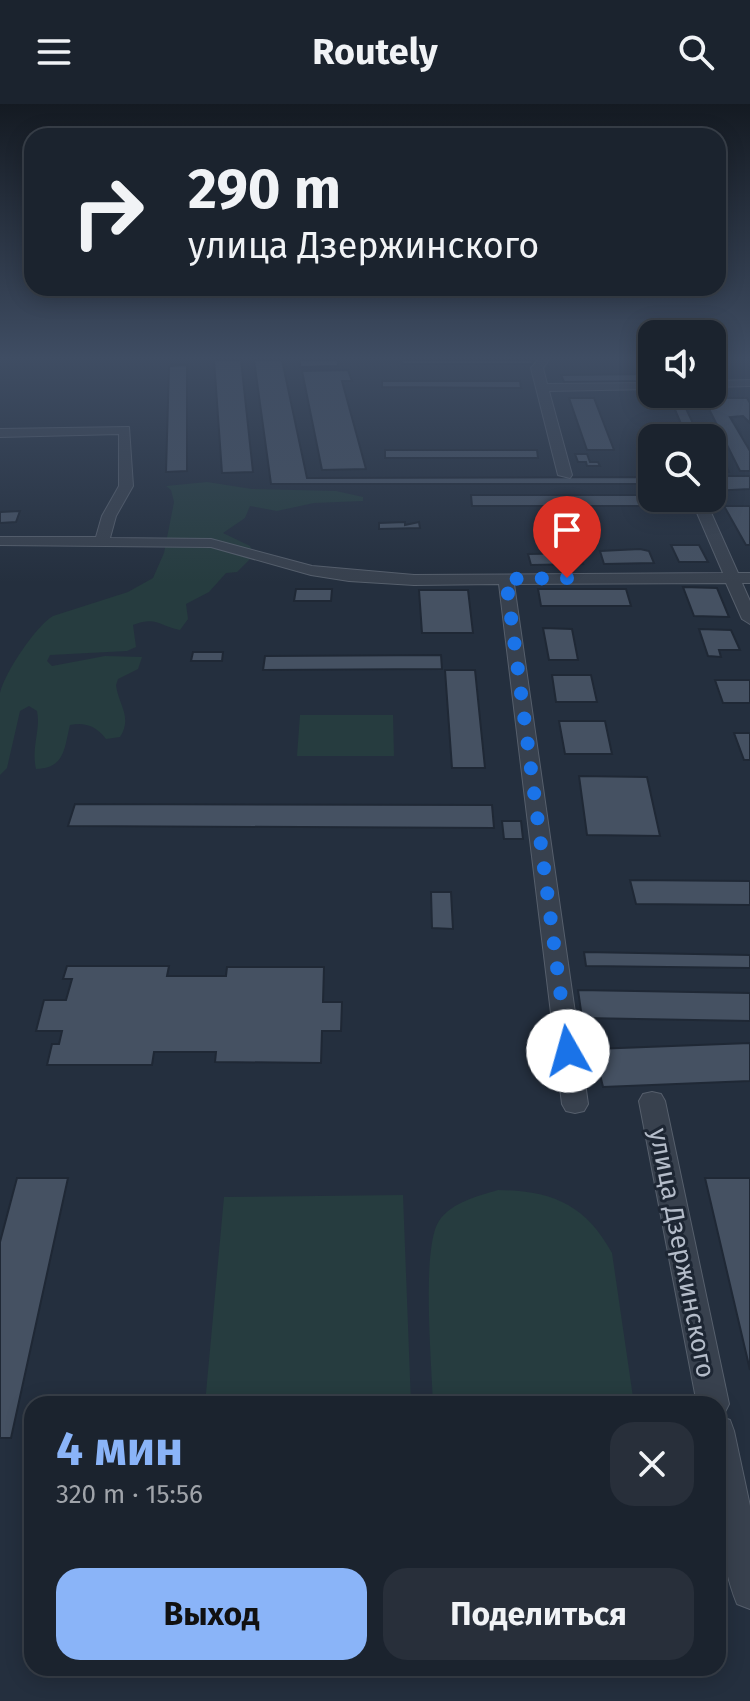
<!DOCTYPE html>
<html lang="ru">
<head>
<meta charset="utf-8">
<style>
	:root { --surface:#1b232e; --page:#282f3a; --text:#f1f3f6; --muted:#a0a4aa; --line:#39404a; --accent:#8ab4f8 }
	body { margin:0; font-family:"Fira Sans",sans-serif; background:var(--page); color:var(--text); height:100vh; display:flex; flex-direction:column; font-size:30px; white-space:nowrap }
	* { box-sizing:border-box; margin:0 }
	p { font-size:26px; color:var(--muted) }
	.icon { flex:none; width:44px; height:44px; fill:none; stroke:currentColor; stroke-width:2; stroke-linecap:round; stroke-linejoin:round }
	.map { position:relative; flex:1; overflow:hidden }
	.drawer { position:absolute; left:24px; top:1292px; width:702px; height:280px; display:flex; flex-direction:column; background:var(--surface); border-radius:24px; box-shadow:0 4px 20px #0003,0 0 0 2px var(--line) }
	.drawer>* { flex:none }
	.banner { position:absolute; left:24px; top:24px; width:702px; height:168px; border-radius:24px; box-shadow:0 4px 20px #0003,0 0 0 2px var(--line); background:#1b232e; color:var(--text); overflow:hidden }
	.controls { position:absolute; left:638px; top:216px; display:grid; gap:16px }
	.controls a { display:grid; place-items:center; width:88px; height:88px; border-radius:16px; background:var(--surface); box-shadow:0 4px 20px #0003,0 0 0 2px var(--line); font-size:40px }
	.pin { position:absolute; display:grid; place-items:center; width:68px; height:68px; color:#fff; margin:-82px -34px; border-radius:50% 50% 50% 0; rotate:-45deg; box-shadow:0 0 8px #0007 }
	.pin .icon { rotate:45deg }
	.me { position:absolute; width:88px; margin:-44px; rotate:353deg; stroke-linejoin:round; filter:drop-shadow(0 0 6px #0008) }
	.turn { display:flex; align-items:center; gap:28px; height:168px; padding:0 32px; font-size:36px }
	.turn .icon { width:104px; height:104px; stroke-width:2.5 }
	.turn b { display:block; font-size:56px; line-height:68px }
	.round { display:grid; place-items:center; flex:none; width:84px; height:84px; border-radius:24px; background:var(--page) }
	.head { display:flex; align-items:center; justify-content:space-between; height:136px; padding:0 32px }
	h1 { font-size:48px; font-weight:700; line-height:60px; color:var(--accent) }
	.action { display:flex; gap:16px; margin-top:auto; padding:16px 32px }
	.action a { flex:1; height:92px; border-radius:24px; background:var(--accent); color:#111; font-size:32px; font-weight:700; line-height:92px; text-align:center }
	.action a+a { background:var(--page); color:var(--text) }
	header { display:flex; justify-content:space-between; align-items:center; height:104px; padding:0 32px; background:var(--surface); font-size:36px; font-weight:700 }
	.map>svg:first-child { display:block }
</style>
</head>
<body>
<header><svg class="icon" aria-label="menu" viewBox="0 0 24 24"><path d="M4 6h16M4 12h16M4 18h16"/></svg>Routely<svg class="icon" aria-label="search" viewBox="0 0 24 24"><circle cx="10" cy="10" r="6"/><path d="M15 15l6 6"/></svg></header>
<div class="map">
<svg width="750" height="1597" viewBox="0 0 750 1597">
	<rect width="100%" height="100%" fill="#242f3e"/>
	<!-- green -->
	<path fill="#263c3f" d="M 207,378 L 252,385 L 336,387 L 363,393 L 363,397 L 314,399 L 277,407 L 250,402 L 245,414 L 223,429 L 250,442 L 254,451 L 237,468 L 226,469 L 209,488 L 186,500 L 188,515 L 180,526 C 158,522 158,512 133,521 L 136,543 L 127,547 L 50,551 L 47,557 L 52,562 L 105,552 L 142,553 L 138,565 L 118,575 L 116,581 C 118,600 133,613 120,633 L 106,635 C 96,622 85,618 70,621 C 64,645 65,664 36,665 C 31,643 41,626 37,607 L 29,602 L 20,607 L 7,664 L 0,671 C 0,649 0,608 0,589 C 5,568 36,522 53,512 L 128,488 L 153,474 L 164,449 L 174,398 L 171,386 L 166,382 Z
		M 300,611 L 393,611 L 394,652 L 297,652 Z
		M 498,1086 C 552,1087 585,1100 612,1149 L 634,1300 L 433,1300 C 432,1263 421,1144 439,1117 C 452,1098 478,1092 498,1086 Z
		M 403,1091 L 411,1300 L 205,1300 L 224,1093 Z"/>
	<!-- building -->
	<path fill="#455162" stroke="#1f2835" stroke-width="2" d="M 214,256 L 241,256 L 253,368 L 222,369 Z
		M 254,256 L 282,256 L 307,374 L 652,373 L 652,380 L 271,380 Z
		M 300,256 L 338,256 L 338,262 L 300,263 Z
		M 401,256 L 532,256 L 533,260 L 402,260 Z
		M 187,261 L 187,367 L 166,368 L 169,262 Z
		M 348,266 L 352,277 L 342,277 L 366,365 L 322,366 L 302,267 Z
		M 652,270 L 652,277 L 564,278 L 561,271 Z
		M 382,277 L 520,277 L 521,284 L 382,283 Z
		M 569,294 L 594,294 L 614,346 L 587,346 Z
		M 670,294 L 681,294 L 700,334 L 687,334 Z
		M 681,294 L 747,294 L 750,299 L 750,319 L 743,312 L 730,313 L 750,347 L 750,367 L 740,367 L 706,299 L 683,299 Z
		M 385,346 L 537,346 L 538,354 L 385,354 Z
		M 575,350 L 587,350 L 590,358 L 598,358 L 600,362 L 587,362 L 586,358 L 578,358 Z
		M 712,359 L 725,359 L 729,368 L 715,368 L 717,372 L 750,372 L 750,385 L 712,387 Z
		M 471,391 L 652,391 L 652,394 L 667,394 L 670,402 L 472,402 Z
		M 724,402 L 750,402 L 750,441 L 746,441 Z
		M 20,407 L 16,418 L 0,419 L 0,408 Z
		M 405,418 L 405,421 L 419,418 L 420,424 L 379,425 L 379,419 Z
		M 671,441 L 699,441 L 708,458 L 679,458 Z
		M 640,445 L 649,447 L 654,459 L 604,460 L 600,447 Z
		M 579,449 L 583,460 L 531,461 L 528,450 Z
		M 683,483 L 717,484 L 729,513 L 694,512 Z
		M 296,485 L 332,485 L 331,497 L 294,497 Z
		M 538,485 L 626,485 L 631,502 L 541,502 Z
		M 419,486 L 468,486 L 473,529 L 422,529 Z
		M 543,524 L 572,525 L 578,556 L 549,556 Z
		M 699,525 L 731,526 L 740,546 L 719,546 L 721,553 L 708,552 Z
		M 193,548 L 223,548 L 222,557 L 191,557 Z
		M 441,551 L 442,565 L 263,566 L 265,552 Z
		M 445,566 L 475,566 L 485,664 L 452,664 Z
		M 552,571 L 591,571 L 597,598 L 556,598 Z
		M 715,576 L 750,576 L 750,599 L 723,599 Z
		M 559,617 L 605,617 L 612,650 L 565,650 Z
		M 734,629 L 750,629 L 750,656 L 744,656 Z
		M 579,672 L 647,673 L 660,732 L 587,731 Z
		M 75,700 L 492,701 L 494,724 L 68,722 Z
		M 502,717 L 521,717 L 523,735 L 504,735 Z
		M 630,776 L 750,777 L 750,801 L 636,800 Z
		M 431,788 L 451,788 L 453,825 L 432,824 Z
		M 584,848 L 750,851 L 750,864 L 586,862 Z
		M 67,862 L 169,862 L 167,872 L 226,872 L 227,863 L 324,863 L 323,898 L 342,898 L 341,927 L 322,927 L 321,959 L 215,958 L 216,948 L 154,948 L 152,961 L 47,961 L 52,940 L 59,940 L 62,927 L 36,927 L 44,896 L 66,896 L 72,875 L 63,875 Z
		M 578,886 L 750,889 L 750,917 L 582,914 Z
		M 750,939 L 750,977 L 603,983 L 594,945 Z
		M 17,1074 L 68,1074 L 11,1334 L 0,1334 L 0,1138 Z
		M 705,1074 L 750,1074 L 750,1266 Z"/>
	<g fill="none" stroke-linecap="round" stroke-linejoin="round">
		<defs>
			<path id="street" d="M 538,256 L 549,256 L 543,264 L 547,280 L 652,279 L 652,285 L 549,287 L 572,371 L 570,374 L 558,371 L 531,264 Z
				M 750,276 L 750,282 L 712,283 L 712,277 Z
				M 129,323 L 133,382 L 116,412 L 110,434 L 211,435 L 312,462 L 414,471 L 723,469 L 691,395 L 705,395 L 738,469 L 750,469 L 750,479 L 742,479 L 750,497 L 750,520 L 742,515 L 726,479 L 514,480 L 588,1000 L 584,1007 L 575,1009 L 566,1007 L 562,1000 L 499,480 L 414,481 L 349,477 L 311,471 L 211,443 L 0,441 L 0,433 L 96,433 L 102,412 L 119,382 L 119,330 L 0,333 L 0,325 Z
				M 652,988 L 661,990 L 665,997 L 729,1300 L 724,1310 L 719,1312 L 730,1316 L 734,1327 L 750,1402 L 750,1505 L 737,1500 C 712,1438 718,1366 718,1300 L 697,1300 L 639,997 L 643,990 Z"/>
		</defs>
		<!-- street casing -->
		<use href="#street" stroke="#565f6c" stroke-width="2"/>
		<!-- street -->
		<use href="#street" fill="#38414e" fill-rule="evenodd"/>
	</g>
	<!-- sky -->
	<linearGradient id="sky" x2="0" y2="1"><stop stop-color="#141a22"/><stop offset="0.53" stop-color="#3f4d63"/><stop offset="1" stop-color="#3f4d63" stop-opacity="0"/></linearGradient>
	<rect width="750" height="479" fill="url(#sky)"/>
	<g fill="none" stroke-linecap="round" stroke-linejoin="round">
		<!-- route -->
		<path stroke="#1a73e8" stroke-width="14" stroke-dasharray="0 25.2" d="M 567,474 L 506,475 L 568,947"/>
	</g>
	<g text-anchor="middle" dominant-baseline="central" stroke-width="6" stroke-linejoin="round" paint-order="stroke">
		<!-- near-street labels -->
		<g font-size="26" fill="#b4bcc9" stroke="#1d2633">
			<text transform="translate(682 1149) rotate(79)">улица Дзержинского</text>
		</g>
	</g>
</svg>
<div class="controls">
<a><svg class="icon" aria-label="sound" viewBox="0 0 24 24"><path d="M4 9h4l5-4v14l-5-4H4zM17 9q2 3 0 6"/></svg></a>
<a><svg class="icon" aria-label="search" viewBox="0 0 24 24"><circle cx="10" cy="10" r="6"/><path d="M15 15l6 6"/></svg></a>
</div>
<div class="pin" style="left:567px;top:474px;background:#d93025"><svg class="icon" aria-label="arrive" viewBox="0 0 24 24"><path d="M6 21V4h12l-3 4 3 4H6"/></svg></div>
<svg class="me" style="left:568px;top:947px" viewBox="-20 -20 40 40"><circle r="19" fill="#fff"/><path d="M0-13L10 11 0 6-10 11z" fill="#1a73e8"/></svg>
<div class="banner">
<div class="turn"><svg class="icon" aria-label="right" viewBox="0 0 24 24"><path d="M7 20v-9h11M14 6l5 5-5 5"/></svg><div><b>290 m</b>улица Дзержинского</div></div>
</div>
<section class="drawer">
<div class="head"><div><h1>4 мин</h1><p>320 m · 15:56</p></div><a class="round"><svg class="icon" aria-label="close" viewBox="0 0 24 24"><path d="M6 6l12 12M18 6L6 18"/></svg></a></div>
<div class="action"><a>Выход</a><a>Поделиться</a></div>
</section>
</div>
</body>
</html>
